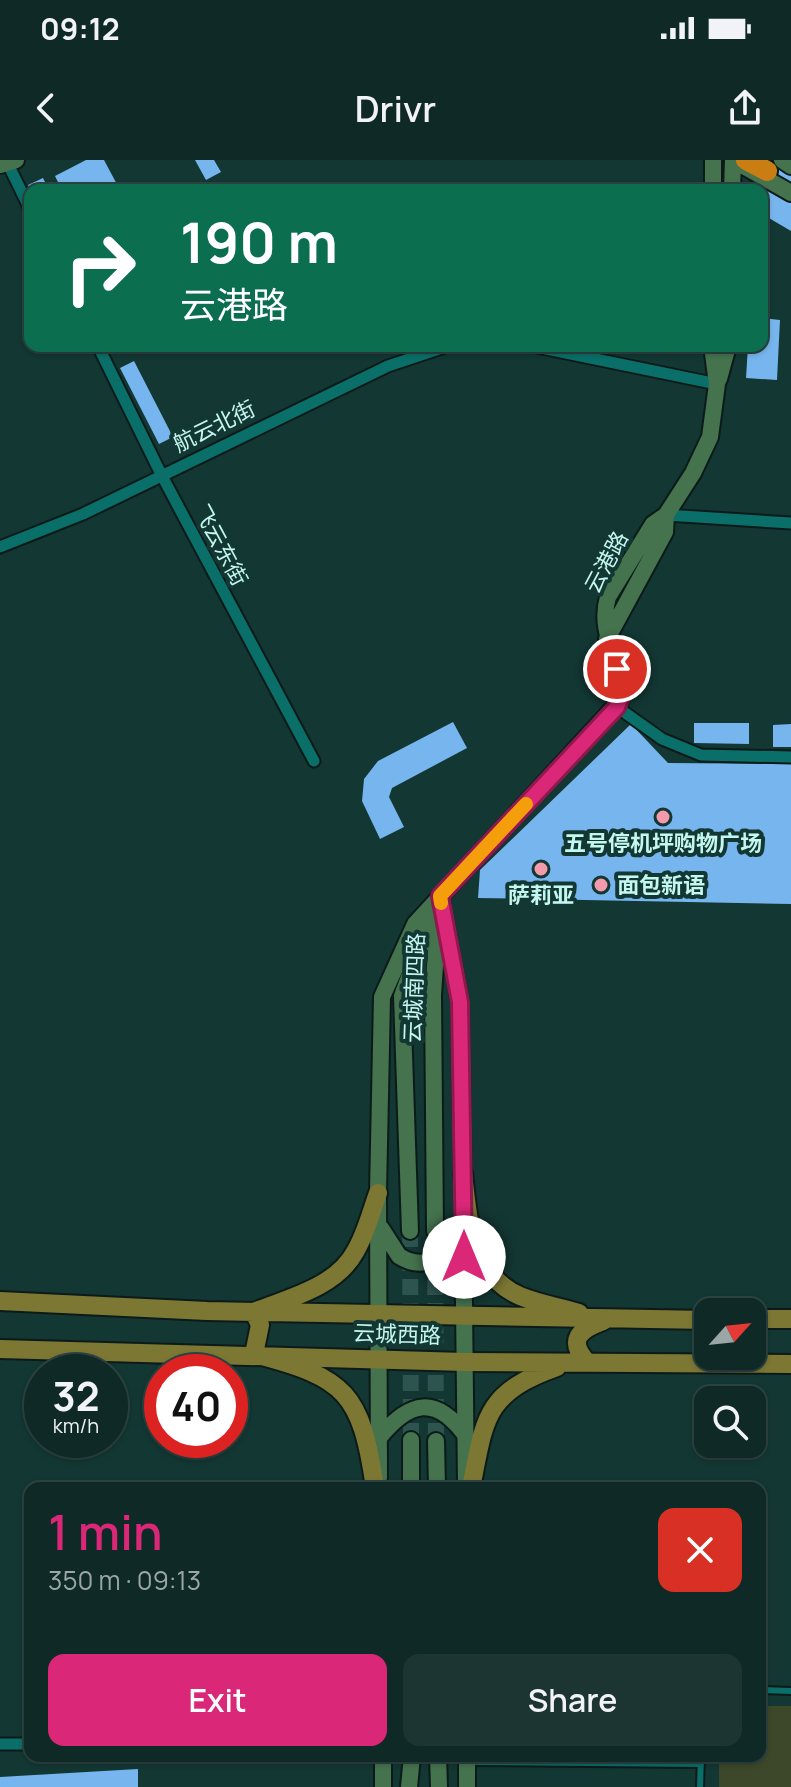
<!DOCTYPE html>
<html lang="en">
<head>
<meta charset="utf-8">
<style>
	:root { --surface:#0e2926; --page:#1c3532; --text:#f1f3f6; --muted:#9ba6a7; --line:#2e4543; --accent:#db2777 }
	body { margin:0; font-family:Manrope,"Noto Sans SC",sans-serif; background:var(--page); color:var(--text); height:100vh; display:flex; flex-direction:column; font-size:30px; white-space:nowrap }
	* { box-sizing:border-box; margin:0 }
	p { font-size:26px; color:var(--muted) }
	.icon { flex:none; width:44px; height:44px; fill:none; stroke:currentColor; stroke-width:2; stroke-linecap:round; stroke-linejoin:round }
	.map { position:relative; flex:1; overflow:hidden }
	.panel { position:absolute; left:24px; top:1322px; width:742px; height:280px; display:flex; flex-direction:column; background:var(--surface); border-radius:16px; box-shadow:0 2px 6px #0004,0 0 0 2px var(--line) }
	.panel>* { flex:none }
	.banner { position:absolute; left:24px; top:24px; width:744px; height:168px; border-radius:16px; box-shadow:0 2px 6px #0004,0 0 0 2px var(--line); background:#0b6e4f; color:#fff; overflow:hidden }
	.needle { width:52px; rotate:63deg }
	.buttons { position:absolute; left:694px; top:1138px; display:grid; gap:16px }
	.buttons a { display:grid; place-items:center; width:72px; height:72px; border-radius:16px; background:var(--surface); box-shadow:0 2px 6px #0004,0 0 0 2px var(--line); font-size:40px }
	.speed { position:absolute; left:24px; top:1194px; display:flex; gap:16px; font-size:40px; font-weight:700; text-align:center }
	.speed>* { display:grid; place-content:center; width:104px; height:104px; border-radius:50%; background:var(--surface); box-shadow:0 2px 6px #0004,0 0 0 2px var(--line); line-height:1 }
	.speed small { font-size:20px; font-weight:400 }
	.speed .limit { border:12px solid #d22; background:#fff; color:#111 }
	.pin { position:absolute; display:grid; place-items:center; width:68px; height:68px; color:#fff; margin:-34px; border:4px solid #fff; border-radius:50%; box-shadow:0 2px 8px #0007 }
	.me { position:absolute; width:88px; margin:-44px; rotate:0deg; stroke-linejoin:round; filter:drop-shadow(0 0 6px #0008) }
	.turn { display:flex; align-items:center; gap:28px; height:168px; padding:0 24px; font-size:36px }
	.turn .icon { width:104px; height:104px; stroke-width:2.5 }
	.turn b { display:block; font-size:56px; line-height:68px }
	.round { display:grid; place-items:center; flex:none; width:84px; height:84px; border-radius:16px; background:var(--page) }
	.overview { display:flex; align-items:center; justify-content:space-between; height:136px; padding:0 24px }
	h1 { font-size:48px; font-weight:600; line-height:60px; color:var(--accent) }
	.cta { display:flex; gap:16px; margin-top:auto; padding:16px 24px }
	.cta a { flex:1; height:92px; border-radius:16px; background:var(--accent); color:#fff; font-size:32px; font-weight:600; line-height:92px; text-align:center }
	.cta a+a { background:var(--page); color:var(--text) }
	.status { display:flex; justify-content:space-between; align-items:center; height:56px; padding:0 40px; background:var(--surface); direction:ltr }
	.status svg { height:22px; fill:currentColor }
	header { display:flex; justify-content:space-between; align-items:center; height:104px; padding:0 24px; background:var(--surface); font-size:36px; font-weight:600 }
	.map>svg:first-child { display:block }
</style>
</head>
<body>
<div class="status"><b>09:12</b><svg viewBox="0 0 49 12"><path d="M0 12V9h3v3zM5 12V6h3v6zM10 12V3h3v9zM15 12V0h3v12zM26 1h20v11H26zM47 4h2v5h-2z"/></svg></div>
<header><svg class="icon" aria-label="back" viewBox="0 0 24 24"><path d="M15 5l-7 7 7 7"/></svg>Drivr<svg class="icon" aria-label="share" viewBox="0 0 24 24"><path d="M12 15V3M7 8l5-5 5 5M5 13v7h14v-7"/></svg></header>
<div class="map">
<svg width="791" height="1627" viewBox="0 0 791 1627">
	<rect width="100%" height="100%" fill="#133733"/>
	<!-- green -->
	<path fill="#3c4829" d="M 760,1546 L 791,1546 L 791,1627 L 719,1627 L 719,1596 L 760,1596 Z"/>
	<!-- building -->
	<path fill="#76b5ed" d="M 86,0 L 104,0 L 120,30 L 62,30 L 55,16 Z
		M 195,0 L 214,0 L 221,12 L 206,20 Z
		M 775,0 L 791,10 L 791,71 L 762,54 L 762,30 L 757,30 Z
		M 43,18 L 49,30 L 31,30 L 28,25 Z
		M 762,158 L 780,160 L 777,220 L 746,218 L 748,186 L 762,186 Z
		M 134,201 L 173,277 L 159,284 L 120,208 Z
		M 453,562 L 467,588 L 392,628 L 389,637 L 404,667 L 380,679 L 362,641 L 364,619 L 378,601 Z
		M 694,563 L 749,563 L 749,584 L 694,583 Z
		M 631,564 L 668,603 L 791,604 L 791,744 L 478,738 L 480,710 Z
		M 791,564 L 791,587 L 773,587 L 773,565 Z
		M 138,1609 L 138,1627 L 0,1627 L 0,1617 Z"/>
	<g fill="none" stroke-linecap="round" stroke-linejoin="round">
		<!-- secondary-tunnel -->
		<path stroke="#2e544f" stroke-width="16" stroke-dasharray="16 8" stroke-linecap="butt" d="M 410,1071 L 411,1280
			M 435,1071 L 436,1281"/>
		<defs>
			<path id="lane" d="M 760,1530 L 791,1531
				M 469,1602 L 701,1604
				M 700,1627 L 701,1596"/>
			<path id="street" d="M 6,0 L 30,49
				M 98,186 L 161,314 L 314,601
				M 532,186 L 717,224
				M 666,355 L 791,363
				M 0,387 L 83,354 L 388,206 L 448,186
				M 617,547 L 662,579 L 701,595 L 791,597
				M 0,1584 L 30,1584"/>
			<path id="secondary" d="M 733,0 L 791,33
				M 782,0 L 791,6
				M 0,5 L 16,0
				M 713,30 L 713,0
				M 732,30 L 733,0
				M 719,219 L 728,186
				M 607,479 L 665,372 L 666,355
				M 440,736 L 460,842 L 463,1025
				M 463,1056 L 466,1325
				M 381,1068 L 399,1096 C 427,1114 447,1093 464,1072
				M 410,1071 L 402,836 L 436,745
				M 435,1071 L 433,835 L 438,762
				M 379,1278 C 410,1240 436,1235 466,1276
				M 411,1280 L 411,1328
				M 436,1281 L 437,1328
				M 379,1318 L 378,1033 L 382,837 L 415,764 L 620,541 C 628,506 596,477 608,437 L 653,364 L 666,355 L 693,313 L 710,277 L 717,224 L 712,186
				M 383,1596 L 383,1627
				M 438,1596 L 439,1627
				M 467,1596 L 467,1627
				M 409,1627 L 412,1596"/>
			<path id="primary" d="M 463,1013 C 468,1058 471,1115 520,1136 C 539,1144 560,1147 579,1153
				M 0,1141 L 207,1151 L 708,1160
				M 752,1159 L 791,1159
				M 0,1189 L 465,1202 L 791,1204
				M 587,1202 C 567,1180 579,1170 603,1161
				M 375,1328 C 361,1233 347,1218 254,1194 L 260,1165 L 254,1152 C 289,1138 336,1127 355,1092 C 366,1074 371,1052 378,1033
				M 471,1328 C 485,1258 484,1233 557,1207"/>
			<path id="highway" d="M 746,0 L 767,11"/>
		</defs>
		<!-- lane casing -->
		<use href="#lane" stroke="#0c1b19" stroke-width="10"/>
		<!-- street casing -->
		<use href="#street" stroke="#0c1b19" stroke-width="15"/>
		<!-- secondary casing -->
		<use href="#secondary" stroke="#0c1b19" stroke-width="20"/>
		<!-- primary casing -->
		<use href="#primary" stroke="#0c1b19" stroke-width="22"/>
		<!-- highway casing -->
		<use href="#highway" stroke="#0c1b19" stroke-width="24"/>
		<!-- lane -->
		<use href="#lane" stroke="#0a6f68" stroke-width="6"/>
		<!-- street -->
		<use href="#street" stroke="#0a6f68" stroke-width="11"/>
		<!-- secondary -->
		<use href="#secondary" stroke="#44734e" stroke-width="16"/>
		<!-- primary -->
		<use href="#primary" stroke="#7d7734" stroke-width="18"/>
		<!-- highway -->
		<use href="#highway" stroke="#ca7d12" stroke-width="20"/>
	</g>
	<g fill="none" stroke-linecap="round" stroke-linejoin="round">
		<defs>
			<path id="route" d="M 464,1097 L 460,842 L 440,736 L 617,547 L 622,534 L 617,509"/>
		</defs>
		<!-- route casing -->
		<use href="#route" stroke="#8e194d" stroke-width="20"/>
		<!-- route -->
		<use href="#route" stroke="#db2777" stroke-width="14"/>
		<!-- slow -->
		<path stroke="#f59e0b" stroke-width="14" d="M 441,743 L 440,736 L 526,644"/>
	</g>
	<!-- markers -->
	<g fill="#f39aac" stroke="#133733" stroke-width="3">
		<circle cx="663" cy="657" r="8"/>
		<circle cx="541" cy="709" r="8"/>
		<circle cx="601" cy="725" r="8"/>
	</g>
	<g text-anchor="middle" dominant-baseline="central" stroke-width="8" stroke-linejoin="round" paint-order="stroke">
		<!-- street labels -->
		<g font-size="22" fill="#c4f7f0" stroke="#133733">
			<text transform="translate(214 266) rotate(-26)">航云北街</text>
			<text transform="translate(221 385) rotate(62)">飞云东街</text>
			<text transform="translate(606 402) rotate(-62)">云港路</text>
			<text transform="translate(414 828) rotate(-88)">云城南四路</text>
			<text transform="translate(397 1174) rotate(2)">云城西路</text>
		</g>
		<!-- poi labels -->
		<g font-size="22" font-weight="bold" fill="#c4f7f0" stroke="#133733">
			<text x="663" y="683">五号停机坪购物广场</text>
			<text x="617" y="725" text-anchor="start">面包新语</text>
			<text x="541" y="735">萨莉亚</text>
		</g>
	</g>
</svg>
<div class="buttons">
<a><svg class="needle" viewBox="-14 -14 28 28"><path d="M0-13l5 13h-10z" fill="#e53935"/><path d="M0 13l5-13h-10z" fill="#9ba6a7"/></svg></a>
<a><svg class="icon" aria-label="search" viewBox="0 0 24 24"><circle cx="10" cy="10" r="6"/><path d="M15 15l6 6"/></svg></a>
</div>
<div class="speed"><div>32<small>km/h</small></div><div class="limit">40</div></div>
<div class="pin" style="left:617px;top:509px;background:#d93025"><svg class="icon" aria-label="arrive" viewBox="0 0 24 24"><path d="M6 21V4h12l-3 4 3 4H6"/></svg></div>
<svg class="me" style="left:464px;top:1097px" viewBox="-20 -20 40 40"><circle r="19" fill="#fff"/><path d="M0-13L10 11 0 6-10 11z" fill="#db2777"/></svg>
<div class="banner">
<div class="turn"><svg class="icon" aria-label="right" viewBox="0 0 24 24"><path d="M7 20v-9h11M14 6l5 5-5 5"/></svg><div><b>190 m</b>云港路</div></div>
</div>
<section class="panel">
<div class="overview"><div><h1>1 min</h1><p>350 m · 09:13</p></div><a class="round" style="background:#d93025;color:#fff"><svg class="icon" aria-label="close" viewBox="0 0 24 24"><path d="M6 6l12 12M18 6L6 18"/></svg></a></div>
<div class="cta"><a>Exit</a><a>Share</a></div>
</section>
</div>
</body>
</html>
